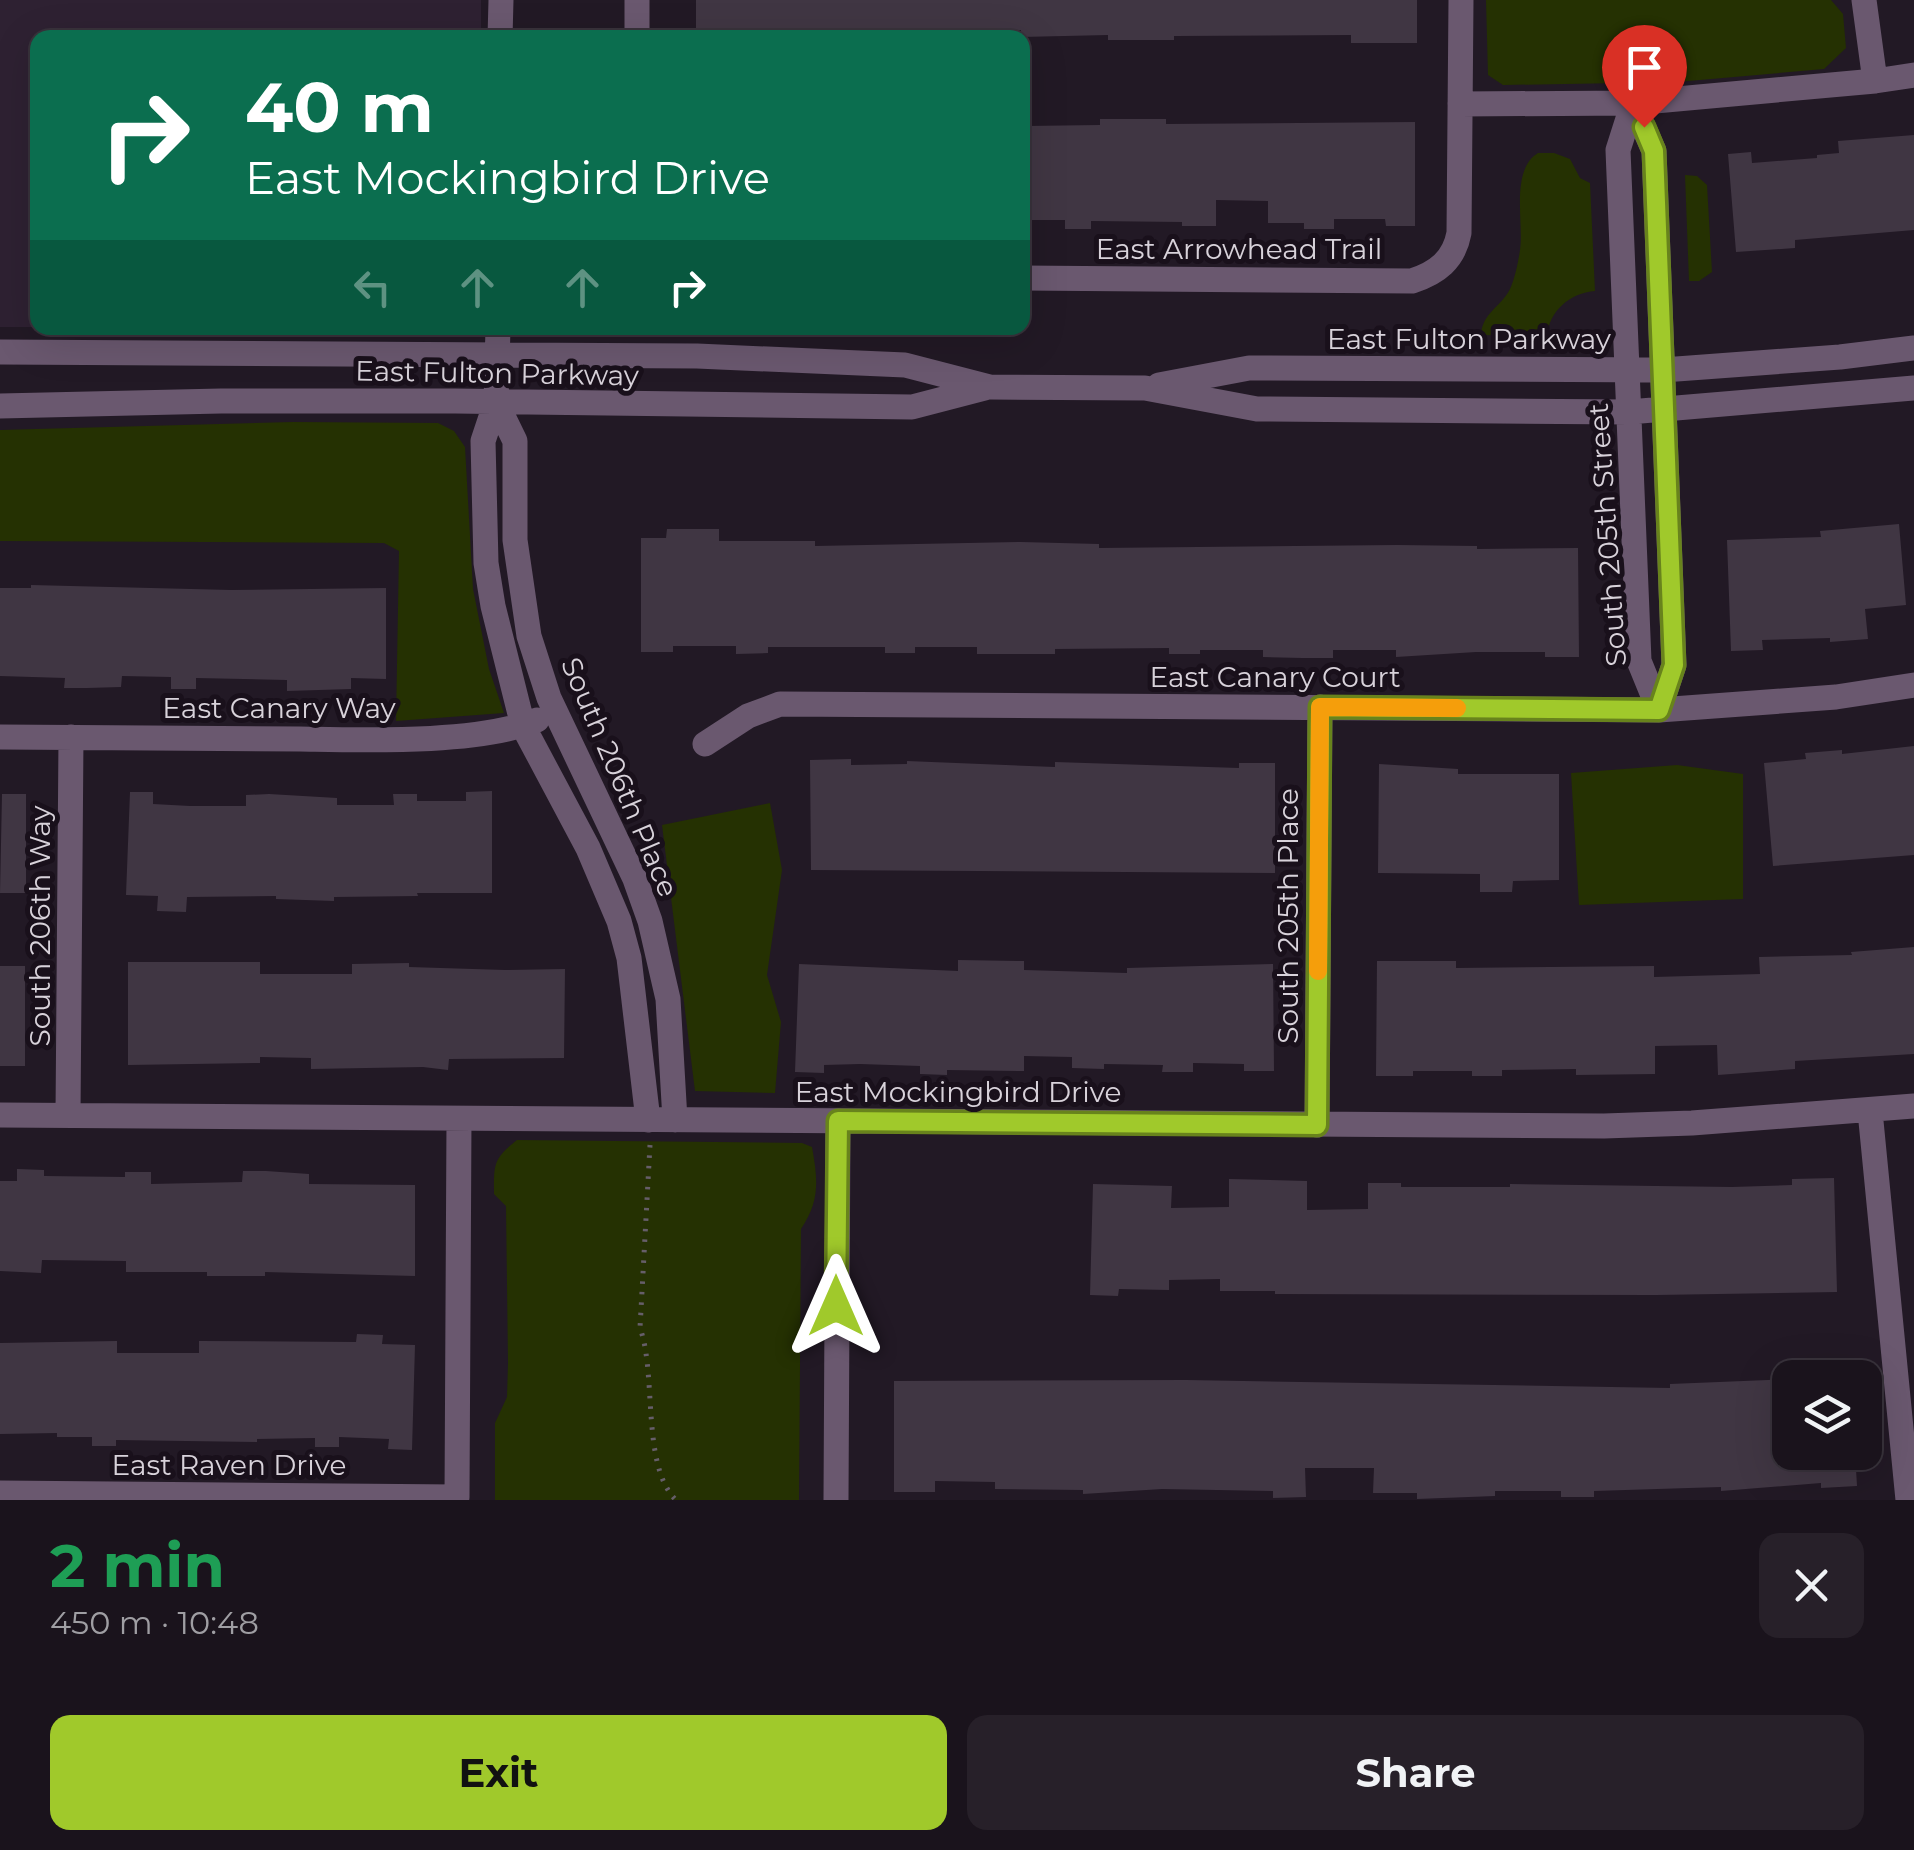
<!DOCTYPE html>
<html lang="en">
<head>
<meta charset="utf-8">
<style>
	:root { --surface:#1a131c; --page:#272029; --text:#f1f3f6; --muted:#9f9ea3; --line:#38323b; --accent:#a0c92b }
	body { margin:0; font-family:Montserrat,sans-serif; background:var(--page); color:var(--text); height:100vh; display:flex; flex-direction:column; font-size:38px; white-space:nowrap }
	* { box-sizing:border-box; margin:0 }
	p { font-size:32px; color:var(--muted) }
	.icon { flex:none; width:55px; height:55px; fill:none; stroke:currentColor; stroke-width:2; stroke-linecap:round; stroke-linejoin:round }
	.map { position:relative; height:1500px; overflow:hidden }
	.sheet { display:flex; flex-direction:column; background:var(--surface); flex:1 }
	.sheet>* { flex:none }
	.top-card { position:absolute; left:30px; top:30px; width:1000px; height:305px; border-radius:20px; box-shadow:0 10px 40px #0002,0 0 0 2px var(--line); background:#0b6e4f; color:#fff; overflow:hidden }
	.tools { position:absolute; left:1772px; top:1360px; display:grid; gap:20px }
	.tools a { display:grid; place-items:center; width:110px; height:110px; border-radius:20px; background:var(--surface); box-shadow:0 10px 40px #0002,0 0 0 2px var(--line); font-size:50px }
	.pin { position:absolute; display:grid; place-items:center; width:85px; height:85px; color:#fff; margin:-102px -42px; border-radius:50% 50% 50% 0; rotate:-45deg; box-shadow:0 0 10px #0007 }
	.pin .icon { rotate:45deg }
	.me { position:absolute; width:110px; margin:-55px; rotate:0deg; stroke-linejoin:round; filter:drop-shadow(0 0 8px #0008) }
	.turn { display:flex; align-items:center; gap:35px; height:210px; padding:0 50px; font-size:45px }
	.turn .icon { width:130px; height:130px; stroke-width:2.5 }
	.turn b { display:block; font-size:70px; line-height:85px }
	.lanes { display:flex; align-items:center; height:95px; padding:0 50px; background:#0003; justify-content:center; gap:50px; direction:ltr }
	.lanes .off { opacity:.35 }
	.round { display:grid; place-items:center; flex:none; width:105px; height:105px; border-radius:20px; background:var(--page) }
	.head { display:flex; align-items:center; justify-content:space-between; height:170px; padding:0 50px }
	h1 { font-size:60px; font-weight:700; line-height:75px; color:#1e9e55 }
	.cta { display:flex; gap:20px; margin-top:auto; padding:20px 50px }
	.cta a { flex:1; height:115px; border-radius:20px; background:var(--accent); color:#111; font-size:40px; font-weight:700; line-height:115px; text-align:center }
	.cta a+a { background:var(--page); color:var(--text) }
	.map>svg:first-child { display:block }
</style>
</head>
<body>
<div class="map">
<svg width="1914" height="1500" viewBox="0 0 1914 1500">
	<rect width="100%" height="100%" fill="#221925"/>
	<!-- built -->
	<path fill="#2e2132" d="M 0,0 L 481,0 L 481,37 L 38,38 L 37,327 L 0,327 Z"/>
	<!-- green -->
	<path fill="#253102" d="M 1486,0 L 1831,0 L 1843,14 L 1846,48 L 1824,69 L 1677,82 L 1503,85 L 1488,75 Z
		M 1538,153 L 1554,153 L 1570,159 L 1580,178 L 1590,183 L 1595,291 C 1570,293 1549,311 1547,336 L 1481,335 C 1482,313 1501,307 1510,289 C 1515,278 1518,263 1520,250 C 1524,222 1510,170 1538,153 Z
		M 1685,175 L 1697,176 L 1707,185 L 1712,272 L 1699,281 L 1689,281 Z
		M 293,422 L 438,423 L 454,431 L 465,447 L 473,589 L 489,669 L 504,713 L 396,721 L 399,551 L 384,543 L 0,541 L 0,430 Z
		M 1677,765 L 1743,774 L 1743,899 L 1579,905 L 1571,773 Z
		M 770,803 L 782,870 L 767,975 L 781,1022 L 775,1093 L 695,1091 L 662,825 Z
		M 517,1140 L 802,1143 L 812,1147 C 818,1180 820,1201 801,1229 L 799,1500 L 495,1500 L 495,1423 L 507,1397 L 508,1363 L 506,1206 L 494,1194 C 494,1164 493,1159 517,1140 Z"/>
	<!-- building -->
	<path fill="#403643" d="M 696,0 L 1417,0 L 1417,43 L 1351,43 L 1351,35 L 1174,36 L 1174,40 L 1108,40 L 1108,35 L 1021,37 L 1021,30 L 784,35 L 784,29 L 696,28 Z
		M 1100,119 L 1166,119 L 1166,124 L 1415,122 L 1415,226 L 1386,226 L 1385,219 L 1334,219 L 1334,229 L 1304,229 L 1304,223 L 1268,223 L 1268,201 L 1216,200 L 1216,226 L 1182,226 L 1182,222 L 1091,221 L 1091,229 L 1065,229 L 1065,220 L 1025,220 L 1025,126 L 1100,125 Z
		M 1914,135 L 1914,230 L 1795,240 L 1795,248 L 1736,252 L 1728,154 L 1751,152 L 1752,163 L 1817,158 L 1817,155 L 1839,153 L 1838,141 Z
		M 1899,524 L 1906,605 L 1865,609 L 1868,639 L 1830,642 L 1830,638 L 1762,640 L 1763,650 L 1731,651 L 1727,540 L 1821,537 L 1820,531 Z
		M 667,529 L 719,529 L 719,541 L 815,541 L 815,546 L 1021,542 L 1099,544 L 1099,548 L 1397,545 L 1477,546 L 1477,549 L 1578,548 L 1579,657 L 1545,657 L 1545,652 L 1476,652 L 1396,657 L 1396,650 L 1333,650 L 1333,658 L 1303,658 L 1263,657 L 1263,650 L 1200,650 L 1200,654 L 1169,654 L 1169,648 L 1055,649 L 1055,654 L 977,654 L 977,647 L 915,647 L 915,653 L 885,653 L 885,647 L 768,647 L 768,653 L 736,654 L 736,646 L 673,646 L 673,652 L 641,652 L 641,538 L 666,538 Z
		M 31,585 L 231,590 L 386,588 L 386,679 L 351,678 L 351,689 L 287,691 L 287,680 L 196,678 L 196,689 L 171,689 L 171,677 L 122,676 L 121,687 L 87,688 L 64,688 L 65,678 L 0,676 L 0,588 L 31,588 Z
		M 1914,746 L 1914,855 L 1773,866 L 1764,763 L 1806,759 L 1805,753 L 1842,750 L 1842,754 Z
		M 851,759 L 851,765 L 907,764 L 907,761 L 1055,767 L 1055,762 L 1239,768 L 1239,763 L 1275,763 L 1275,873 L 811,870 L 810,760 Z
		M 1379,764 L 1458,769 L 1458,774 L 1559,774 L 1559,880 L 1513,881 L 1512,892 L 1480,892 L 1480,874 L 1378,873 Z
		M 492,791 L 492,893 L 417,893 L 418,896 L 334,897 L 334,901 L 276,899 L 276,896 L 187,897 L 186,912 L 157,911 L 158,896 L 126,895 L 130,792 L 153,792 L 153,804 L 190,806 L 246,806 L 246,795 L 269,794 L 337,798 L 337,805 L 394,805 L 393,794 L 417,794 L 417,801 L 466,801 L 466,792 Z
		M 2,794 L 26,794 L 26,893 L 0,893 Z
		M 1914,947 L 1914,1054 L 1795,1061 L 1795,1069 L 1718,1075 L 1717,1045 L 1655,1046 L 1655,1074 L 1576,1075 L 1576,1069 L 1502,1070 L 1502,1076 L 1472,1076 L 1472,1071 L 1413,1071 L 1413,1076 L 1376,1076 L 1377,961 L 1456,961 L 1456,968 L 1654,966 L 1654,977 L 1760,974 L 1759,957 L 1852,955 L 1851,952 Z
		M 958,960 L 1024,961 L 1024,970 L 1127,973 L 1127,968 L 1273,964 L 1274,1071 L 1244,1071 L 1244,1064 L 1193,1063 L 1193,1072 L 1162,1072 L 1163,1065 L 1104,1064 L 1104,1069 L 1072,1068 L 1072,1057 L 1024,1056 L 1024,1071 L 947,1070 L 947,1075 L 920,1074 L 920,1066 L 860,1064 L 824,1065 L 824,1073 L 795,1072 L 799,964 L 958,971 Z
		M 128,962 L 260,962 L 260,974 L 352,974 L 352,964 L 409,963 L 409,967 L 505,970 L 565,969 L 564,1058 L 449,1059 L 448,1070 L 423,1067 L 311,1069 L 311,1058 L 260,1057 L 260,1063 L 128,1065 Z
		M 0,966 L 25,966 L 25,1066 L 0,1066 Z
		M 17,1169 L 44,1170 L 44,1176 L 125,1177 L 125,1172 L 151,1172 L 151,1184 L 242,1182 L 243,1171 L 266,1171 L 309,1174 L 309,1184 L 415,1185 L 415,1276 L 265,1272 L 265,1276 L 207,1276 L 207,1272 L 126,1272 L 126,1261 L 42,1260 L 41,1273 L 0,1271 L 0,1181 L 17,1181 Z
		M 1834,1178 L 1837,1292 L 1656,1295 L 1275,1294 L 1275,1291 L 1220,1291 L 1220,1279 L 1169,1280 L 1169,1290 L 1119,1289 L 1118,1296 L 1090,1295 L 1093,1184 L 1172,1186 L 1171,1208 L 1229,1207 L 1229,1179 L 1307,1181 L 1307,1210 L 1368,1209 L 1368,1183 L 1401,1183 L 1401,1187 L 1510,1187 L 1510,1184 L 1732,1187 L 1792,1185 L 1792,1179 Z
		M 357,1334 L 383,1335 L 382,1344 L 415,1345 L 412,1450 L 388,1449 L 389,1439 L 339,1437 L 339,1447 L 315,1447 L 315,1438 L 257,1439 L 257,1442 L 116,1440 L 116,1446 L 92,1446 L 92,1437 L 57,1437 L 57,1433 L 0,1434 L 0,1343 L 117,1341 L 117,1353 L 199,1353 L 199,1341 L 356,1342 Z
		M 1790,1379 L 1790,1452 L 1855,1452 L 1857,1486 L 1821,1488 L 1821,1483 L 1721,1491 L 1721,1487 L 1594,1491 L 1594,1497 L 1561,1497 L 1561,1491 L 1495,1491 L 1495,1496 L 1417,1499 L 1417,1493 L 1373,1493 L 1374,1468 L 1305,1468 L 1306,1497 L 1273,1498 L 1273,1491 L 1162,1489 L 1083,1494 L 1083,1490 L 995,1489 L 995,1482 L 935,1481 L 935,1492 L 894,1492 L 894,1381 L 1186,1380 L 1670,1388 L 1670,1384 Z"/>
	<g fill="none" stroke-linecap="round" stroke-linejoin="round">
		<!-- path -->
		<path stroke="#665e69" stroke-width="5" stroke-dasharray="2.5 8" stroke-linecap="butt" d="M 650,1145 L 640,1328 C 657,1374 641,1466 676,1500"/>
		<!-- street -->
		<path stroke="#6a586f" stroke-width="25" d="M 1864,0 L 1875,81
			M 500,38 L 501,0
			M 637,38 L 637,0
			M 1633,103 L 1654,151 L 1674,665 L 1659,710
			M 1633,103 L 1618,150 L 1639,661 L 1659,710
			M 1460,104 L 1633,103 L 1875,81 L 1914,75
			M 1022,278 L 1412,281 C 1437,273 1454,260 1459,233 L 1461,0
			M 498,328 L 496,402 L 483,441 L 486,563 L 493,606 L 523,726 L 588,848 L 619,921 L 629,958 L 648,1120
			M 0,352 L 697,356 L 905,365 L 990,387 L 1145,388 L 1257,409 L 1629,412 L 1914,388
			M 1159,385 L 1249,368 L 1663,370 L 1840,357 L 1914,348
			M 496,402 L 515,441 L 515,540 L 529,636 L 549,698 L 635,879 L 650,921 L 668,999 L 675,1120
			M 0,406 L 221,401 L 455,401 L 912,407 L 985,388
			M 0,737 C 100,738 200,738 300,739 C 365,740 479,744 537,720
			M 705,744 L 748,716 L 780,704 L 1659,710 L 1836,697 L 1914,685
			M 1870,1111 L 1908,1500
			M 0,1115 L 1604,1126 L 1692,1123 L 1914,1106
			M 68,1115 L 71,737
			M 1317,1125 L 1320,707
			M 0,1493 L 457,1497 L 459,1119
			M 836,1500 L 838,1121"/>
	</g>
	<g fill="none" stroke-linecap="round" stroke-linejoin="round">
		<defs>
			<path id="route" d="M 836,1306 L 838,1121 L 1317,1125 L 1320,707 L 1659,710 L 1674,665 L 1654,151 L 1644,127"/>
		</defs>
		<!-- route casing -->
		<use href="#route" stroke="#68831c" stroke-width="25"/>
		<!-- route -->
		<use href="#route" stroke="#a0c92b" stroke-width="18"/>
		<!-- slow -->
		<path stroke="#f59e0b" stroke-width="18" d="M 1318,971 L 1320,707 L 1457,708"/>
	</g>
	<g text-anchor="middle" dominant-baseline="central" stroke-width="10" stroke-linejoin="round" paint-order="stroke">
		<!-- street labels -->
		<g font-size="28" fill="#d8d2da" stroke="#19101b">
			<text x="1239" y="249">East Arrowhead Trail</text>
			<text x="1469" y="339">East Fulton Parkway</text>
			<text transform="translate(497 373) rotate(1)">East Fulton Parkway</text>
			<text transform="translate(1607 535) rotate(-94)">South 205th Street</text>
			<text x="1275" y="677">East Canary Court</text>
			<text x="279" y="708">East Canary Way</text>
			<text transform="translate(620 777) rotate(67)">South 206th Place</text>
			<text transform="translate(1288 916) rotate(-90)">South 205th Place</text>
			<text transform="translate(40 926) rotate(-90)">South 206th Way</text>
			<text x="958" y="1092">East Mockingbird Drive</text>
			<text x="229" y="1465">East Raven Drive</text>
		</g>
	</g>
</svg>
<div class="tools">
<a><svg class="icon" aria-label="layers" viewBox="0 0 24 24"><path d="M12 4l9 5-9 5-9-5zM3 14l9 5 9-5"/></svg></a>
</div>
<div class="pin" style="left:1644px;top:127px;background:#d93025"><svg class="icon" aria-label="arrive" viewBox="0 0 24 24"><path d="M6 21V4h12l-3 4 3 4H6"/></svg></div>
<svg class="me" style="left:836px;top:1306px" viewBox="-20 -20 40 40"><path d="M0-17L14 15 0 8-14 15z" fill="#a0c92b" stroke="#fff" stroke-width="4"/></svg>
<div class="top-card">
<div class="turn"><svg class="icon" aria-label="right" viewBox="0 0 24 24"><path d="M7 20v-9h11M14 6l5 5-5 5"/></svg><div><b>40 m</b>East Mockingbird Drive</div></div>
<div class="lanes"><svg class="icon off" aria-label="left" viewBox="0 0 24 24"><path d="M17 20v-9H6M10 6l-5 5 5 5"/></svg><svg class="icon off" aria-label="ahead" viewBox="0 0 24 24"><path d="M12 20V5M6 11l6-6 6 6"/></svg><svg class="icon off" aria-label="ahead" viewBox="0 0 24 24"><path d="M12 20V5M6 11l6-6 6 6"/></svg><svg class="icon" aria-label="right" viewBox="0 0 24 24"><path d="M7 20v-9h11M14 6l5 5-5 5"/></svg></div>
</div>
</div>
<section class="sheet">
<div class="head"><div><h1>2 min</h1><p>450 m · 10:48</p></div><a class="round"><svg class="icon" aria-label="close" viewBox="0 0 24 24"><path d="M6 6l12 12M18 6L6 18"/></svg></a></div>
<div class="cta"><a>Exit</a><a>Share</a></div>
</section>
</body>
</html>
